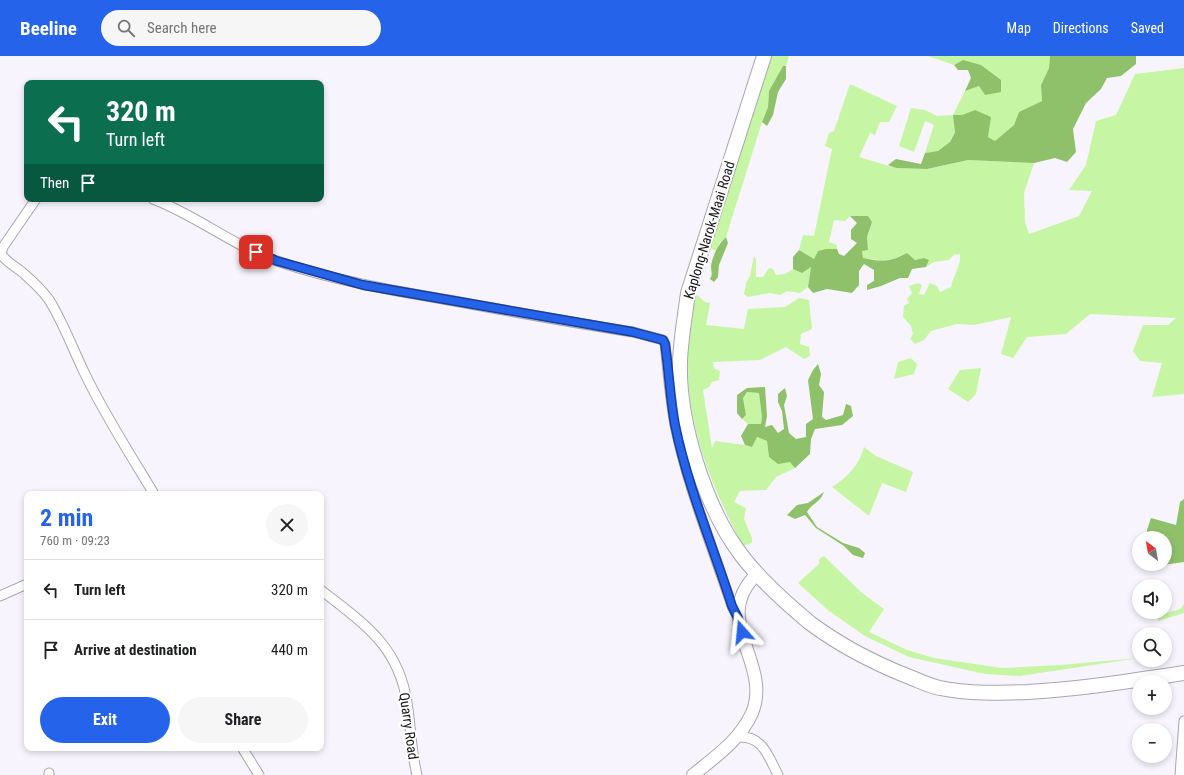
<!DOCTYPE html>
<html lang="en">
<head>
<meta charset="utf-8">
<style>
	:root { --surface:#fff; --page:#f6f6f6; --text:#202124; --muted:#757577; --line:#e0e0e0; --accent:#2563eb }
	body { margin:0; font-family:"Roboto Condensed",sans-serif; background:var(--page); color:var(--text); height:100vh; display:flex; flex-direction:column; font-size:15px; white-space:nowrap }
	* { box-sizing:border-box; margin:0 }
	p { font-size:13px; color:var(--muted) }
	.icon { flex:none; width:22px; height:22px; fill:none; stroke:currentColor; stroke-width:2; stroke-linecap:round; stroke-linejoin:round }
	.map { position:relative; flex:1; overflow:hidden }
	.side { position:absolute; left:24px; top:435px; width:300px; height:260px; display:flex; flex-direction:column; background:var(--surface); border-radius:8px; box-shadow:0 2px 6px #0003 }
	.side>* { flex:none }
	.hud { position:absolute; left:24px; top:24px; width:300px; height:122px; border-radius:8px; box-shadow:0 2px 6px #0003; background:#0b6e4f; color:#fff; overflow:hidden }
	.needle { width:26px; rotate:329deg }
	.tools { position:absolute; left:1132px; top:475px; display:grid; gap:8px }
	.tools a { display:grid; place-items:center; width:40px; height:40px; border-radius:50%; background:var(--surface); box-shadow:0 2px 6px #0003; font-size:20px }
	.pin { position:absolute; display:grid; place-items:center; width:34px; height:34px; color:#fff; margin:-17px; border-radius:8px; box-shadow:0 2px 6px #0006 }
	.me { position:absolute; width:44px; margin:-22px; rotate:342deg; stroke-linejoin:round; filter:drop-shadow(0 0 3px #0008) }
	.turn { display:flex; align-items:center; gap:14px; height:84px; padding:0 16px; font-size:18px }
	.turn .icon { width:52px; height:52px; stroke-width:2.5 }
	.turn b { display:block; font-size:28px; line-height:34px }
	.then { display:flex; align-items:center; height:38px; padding:0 16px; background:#0003; gap:8px; font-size:15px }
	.round { display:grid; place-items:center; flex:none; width:42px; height:42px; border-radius:21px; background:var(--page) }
	.summary { display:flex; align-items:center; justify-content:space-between; height:68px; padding:0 16px }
	h1 { font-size:24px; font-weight:700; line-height:30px; color:var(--accent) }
	.cta { display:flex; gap:8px; margin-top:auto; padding:8px 16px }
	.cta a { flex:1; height:46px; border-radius:24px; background:var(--accent); color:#fff; font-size:16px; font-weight:700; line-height:46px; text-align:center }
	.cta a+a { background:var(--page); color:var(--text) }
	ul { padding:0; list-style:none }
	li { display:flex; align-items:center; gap:12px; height:60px; padding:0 16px; border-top:1px solid var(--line) }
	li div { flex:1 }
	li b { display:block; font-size:15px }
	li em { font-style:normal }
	header { display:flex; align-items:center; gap:24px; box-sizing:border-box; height:56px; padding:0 20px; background:var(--accent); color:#fff }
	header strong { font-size:19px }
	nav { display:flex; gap:22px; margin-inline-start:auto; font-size:14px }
	.search { width:280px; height:36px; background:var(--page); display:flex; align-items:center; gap:10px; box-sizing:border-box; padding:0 14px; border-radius:22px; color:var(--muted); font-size:15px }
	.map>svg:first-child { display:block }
</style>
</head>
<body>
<header>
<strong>Beeline</strong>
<div class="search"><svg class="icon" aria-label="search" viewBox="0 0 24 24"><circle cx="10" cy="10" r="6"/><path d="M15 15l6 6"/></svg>Search here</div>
<nav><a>Map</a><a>Directions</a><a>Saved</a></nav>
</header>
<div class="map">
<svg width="1184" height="719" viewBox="0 0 1184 719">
	<rect width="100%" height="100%" fill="#f7f4fd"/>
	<!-- green -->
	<path fill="#c6f6a4" d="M 772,0 L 789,0 L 786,10 L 783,10 L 769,35 L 768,51 L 762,66 L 726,181 L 720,186 L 717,195 L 708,191 Z
		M 928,0 L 1050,0 L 1049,12 L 1041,29 L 1042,45 L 1019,56 L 1014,69 L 995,85 L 988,81 L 975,54 L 962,59 L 950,86 L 938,95 L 925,97 L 934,69 L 925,65 L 914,96 L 899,90 L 911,52 L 925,54 L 937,60 L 953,59 L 965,35 L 979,30 L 963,4 L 954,9 Z
		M 1184,12 L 1184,338 L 1152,341 L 1162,307 L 1140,305 L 1133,295 L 1143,269 L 1168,269 L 1176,262 L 1090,258 L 1066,278 L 1027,281 L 1013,302 L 1001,298 L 1011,261 L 974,269 L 957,268 L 931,275 L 924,284 L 915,288 L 910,283 L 913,278 L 911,270 L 903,261 L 904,250 L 909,247 L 907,243 L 912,237 L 909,230 L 918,227 L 922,229 L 919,238 L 924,239 L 930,227 L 937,230 L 940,236 L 951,231 C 953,220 961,210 960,198 L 954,199 L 949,204 L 934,206 L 926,211 L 929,204 L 924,202 L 915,204 L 907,197 C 890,206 882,205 863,202 L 862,195 L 868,194 L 867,181 L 872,166 L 867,160 L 850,160 L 845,165 L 834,164 L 829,186 L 837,189 L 837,193 L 826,193 L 814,203 L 799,194 L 803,179 L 814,180 L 832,93 L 825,90 L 829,77 L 834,75 L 850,28 L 897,50 L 889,66 L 880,66 L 875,79 L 870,77 L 859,101 L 896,112 L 927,113 L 968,104 L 1034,107 L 1024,137 L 1025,166 L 1029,178 L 1079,160 L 1092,135 L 1069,134 L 1086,109 L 1096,65 L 1116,59 L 1135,18 Z
		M 754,200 L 756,203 L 756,221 L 763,221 L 769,212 L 773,213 L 776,219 L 785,218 L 793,213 L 802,217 L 811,211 L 808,231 L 800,237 L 787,235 L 780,239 L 770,237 L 748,241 L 744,238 L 746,227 L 750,220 Z
		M 696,238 L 705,246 L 710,247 L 706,269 L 744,273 L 748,253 L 785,251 L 799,242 L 809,244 L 812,273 L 801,278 L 800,288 L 809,291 L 810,300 L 804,303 L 786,291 L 760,304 L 713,306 L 714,312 L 720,315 L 719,324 L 712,326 L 709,331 L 703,334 L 712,392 L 715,385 L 745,389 L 752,391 L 756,381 L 767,385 L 769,401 L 790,405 L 795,412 L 776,421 L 766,434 L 740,435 L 734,446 L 746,452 L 744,463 L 752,482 L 752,487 L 743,490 C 714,435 688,375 688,311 C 687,286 692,262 696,238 Z
		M 911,302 L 917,308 L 914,318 L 894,323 L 898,306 Z
		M 981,312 L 976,338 L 968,346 L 948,333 L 960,314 Z
		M 747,336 L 759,337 L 762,361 L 761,368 L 748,368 L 742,363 L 746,359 L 743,342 Z
		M 864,391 L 876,400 L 913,416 L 906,436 L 882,427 L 869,460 L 832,431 C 847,422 860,408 864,391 Z
		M 824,500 L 861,536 L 884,553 L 869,576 L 907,594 L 934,602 L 1002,612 L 1060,609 L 1139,602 L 1020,620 L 985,618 L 909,601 L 865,580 L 829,555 L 798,527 L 819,508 L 819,503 Z
		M 1184,548 L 1184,557 L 1158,565 L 1157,560 L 1180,553 Z"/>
	<!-- forest -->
	<path fill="#8fc06a" d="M 1050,0 L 1136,0 L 1136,8 L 1121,20 L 1107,22 L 1101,33 L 1086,47 L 1073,73 L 1076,96 L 1067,106 L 1055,102 L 1034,107 L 968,104 L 927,113 L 896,112 L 888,109 L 896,103 L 921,108 L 925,97 L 938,95 L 950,86 L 955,76 L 953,59 L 962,59 L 975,54 L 991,61 L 988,81 L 995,85 L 1014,69 L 1019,56 L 1042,45 L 1041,29 L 1049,12 Z
		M 963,4 L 981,9 L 1001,24 L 1001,36 L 985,39 L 979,30 L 965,35 L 971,22 L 968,14 L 958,14 L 954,9 Z
		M 783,10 L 786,10 L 786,23 L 778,36 L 773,59 L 767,70 L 762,66 L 768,51 L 769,35 Z
		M 850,160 L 868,160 L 872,166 L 867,181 L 868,194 L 862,195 L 863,202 C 882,206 890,206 907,197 L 915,204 L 924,202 L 929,204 L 926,211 L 912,213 L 908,222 L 900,222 L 881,230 L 867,234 L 867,229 L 874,225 L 874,214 L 864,208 L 859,215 L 859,229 L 852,237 L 827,233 L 813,237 L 808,231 L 811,211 L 802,217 L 793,213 L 793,201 L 799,194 L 814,203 L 818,195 L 826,193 L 837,193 L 839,198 L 844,200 L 857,187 L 851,183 L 851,174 L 857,167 Z
		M 726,181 L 728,187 L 719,209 L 718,221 L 714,226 L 710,223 C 713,218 711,216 711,210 C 712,201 719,187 726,181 Z
		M 818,308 L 821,318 L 819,329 L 824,336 L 822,361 L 826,364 L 843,359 L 846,348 L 851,350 L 853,360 L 842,369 L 815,373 L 811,383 L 810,398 L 795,412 L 790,406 L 778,408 L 769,401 L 767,385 L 757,381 L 752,391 L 745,389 L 741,380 L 748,368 L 761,368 L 762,361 L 759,337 L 747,336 L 743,342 L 746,359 L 742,363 L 737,357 L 737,339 L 747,332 L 765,331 L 767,360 L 765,371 L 772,369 L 778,377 L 784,373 L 782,355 L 778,346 L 778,338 L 785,332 L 787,340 L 784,349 L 789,377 L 796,383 L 806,381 L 806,368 L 813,363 L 808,324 L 813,314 Z
		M 824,436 C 819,448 812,447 807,456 L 817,471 L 843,487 L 859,492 L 865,497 L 863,502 L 853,499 L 844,490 L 816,472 L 805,459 L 795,463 L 787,459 L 797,449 L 808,447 Z
		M 1184,443 L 1184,506 L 1156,510 L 1154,508 L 1165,508 L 1165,482 L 1147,482 L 1147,474 L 1151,462 L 1176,469 L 1180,446 Z"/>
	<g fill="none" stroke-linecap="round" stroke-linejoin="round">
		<defs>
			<path id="minor" d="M 36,143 L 3,191 L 1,198 C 6,206 15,210 22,216 C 32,225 44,235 51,247 C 64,269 73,293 84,316 C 104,358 130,398 154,438
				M 153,143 C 196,159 233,190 277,205 C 335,225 395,235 454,245 C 514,256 574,267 633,276 L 663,284 L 665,288 C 668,315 670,342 675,369 C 688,432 712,490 732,550 L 738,562
				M 321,534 C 363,567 398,589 407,646 C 411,671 411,695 417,719
				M 0,540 L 27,528
				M 737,681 C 763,679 768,700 778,719
				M 243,693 L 259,719
				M 49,717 L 49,719
				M 1180,719 L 1184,665"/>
			<path id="major" d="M 693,719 C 715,701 740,684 752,657 C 773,607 709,564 757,518"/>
			<path id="highway" d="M 764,0 L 688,237 C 685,260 681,282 680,305 C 678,365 705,452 742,500 C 761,525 786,547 810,567 C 841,590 872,606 907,620 C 918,624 929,630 940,632 C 968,638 999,637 1028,636 C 1080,633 1132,625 1184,617"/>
		</defs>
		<!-- minor casing -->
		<use href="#minor" stroke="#a9a6af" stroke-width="11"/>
		<!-- major casing -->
		<use href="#major" stroke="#a9a6af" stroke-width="14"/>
		<!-- highway casing -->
		<use href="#highway" stroke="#a9a6af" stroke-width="16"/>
		<!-- minor -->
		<use href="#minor" stroke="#fff" stroke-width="9"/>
		<!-- major -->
		<use href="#major" stroke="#fff" stroke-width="12"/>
		<!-- highway -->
		<use href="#highway" stroke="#fff" stroke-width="14"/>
	</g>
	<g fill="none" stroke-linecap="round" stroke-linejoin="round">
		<defs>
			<path id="route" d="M 256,196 L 277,205 L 363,229 L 633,276 L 663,284 L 665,288 C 669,315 670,342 675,369 C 688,432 713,490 732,550 L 738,562 L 742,576"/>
		</defs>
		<!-- route casing -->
		<use href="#route" stroke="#184099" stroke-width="10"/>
		<!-- route -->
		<use href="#route" stroke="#2563eb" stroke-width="7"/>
	</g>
	<g text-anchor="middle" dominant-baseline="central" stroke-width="4" stroke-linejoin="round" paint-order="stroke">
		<!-- street labels -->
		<g font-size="14" fill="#18171a" stroke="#fff">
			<text transform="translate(709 174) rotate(-73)">Kaplong-Narok-Maai Road</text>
			<text transform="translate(409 670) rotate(82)">Quarry Road</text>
		</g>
	</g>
</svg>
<div class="tools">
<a><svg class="needle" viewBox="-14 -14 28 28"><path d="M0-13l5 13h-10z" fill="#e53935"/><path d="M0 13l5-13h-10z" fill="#757577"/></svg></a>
<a><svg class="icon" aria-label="sound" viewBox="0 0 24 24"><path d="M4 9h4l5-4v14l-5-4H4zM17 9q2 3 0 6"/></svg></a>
<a><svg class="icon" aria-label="search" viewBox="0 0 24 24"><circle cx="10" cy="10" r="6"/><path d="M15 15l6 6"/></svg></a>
<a>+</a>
<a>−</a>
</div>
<div class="pin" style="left:256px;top:196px;background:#d93025"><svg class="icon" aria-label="arrive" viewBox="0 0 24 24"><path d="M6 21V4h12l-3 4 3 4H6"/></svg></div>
<svg class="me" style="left:742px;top:576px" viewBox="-20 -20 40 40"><path d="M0-17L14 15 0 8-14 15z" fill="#2563eb" stroke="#fff" stroke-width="4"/></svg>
<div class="hud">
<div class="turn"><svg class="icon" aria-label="left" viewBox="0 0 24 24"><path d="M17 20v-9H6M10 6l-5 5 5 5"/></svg><div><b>320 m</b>Turn left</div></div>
<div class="then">Then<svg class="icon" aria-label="arrive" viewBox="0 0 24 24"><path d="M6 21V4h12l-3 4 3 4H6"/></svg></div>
</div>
<section class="side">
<div class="summary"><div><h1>2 min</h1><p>760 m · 09:23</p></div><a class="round"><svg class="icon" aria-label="close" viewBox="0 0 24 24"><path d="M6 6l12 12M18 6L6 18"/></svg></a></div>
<ul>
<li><svg class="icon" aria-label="left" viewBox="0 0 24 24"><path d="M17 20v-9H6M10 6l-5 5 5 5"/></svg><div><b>Turn left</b></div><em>320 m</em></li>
<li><svg class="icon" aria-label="arrive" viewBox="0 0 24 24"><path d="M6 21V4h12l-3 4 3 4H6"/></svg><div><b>Arrive at destination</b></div><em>440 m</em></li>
</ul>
<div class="cta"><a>Exit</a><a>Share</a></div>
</section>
</div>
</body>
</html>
